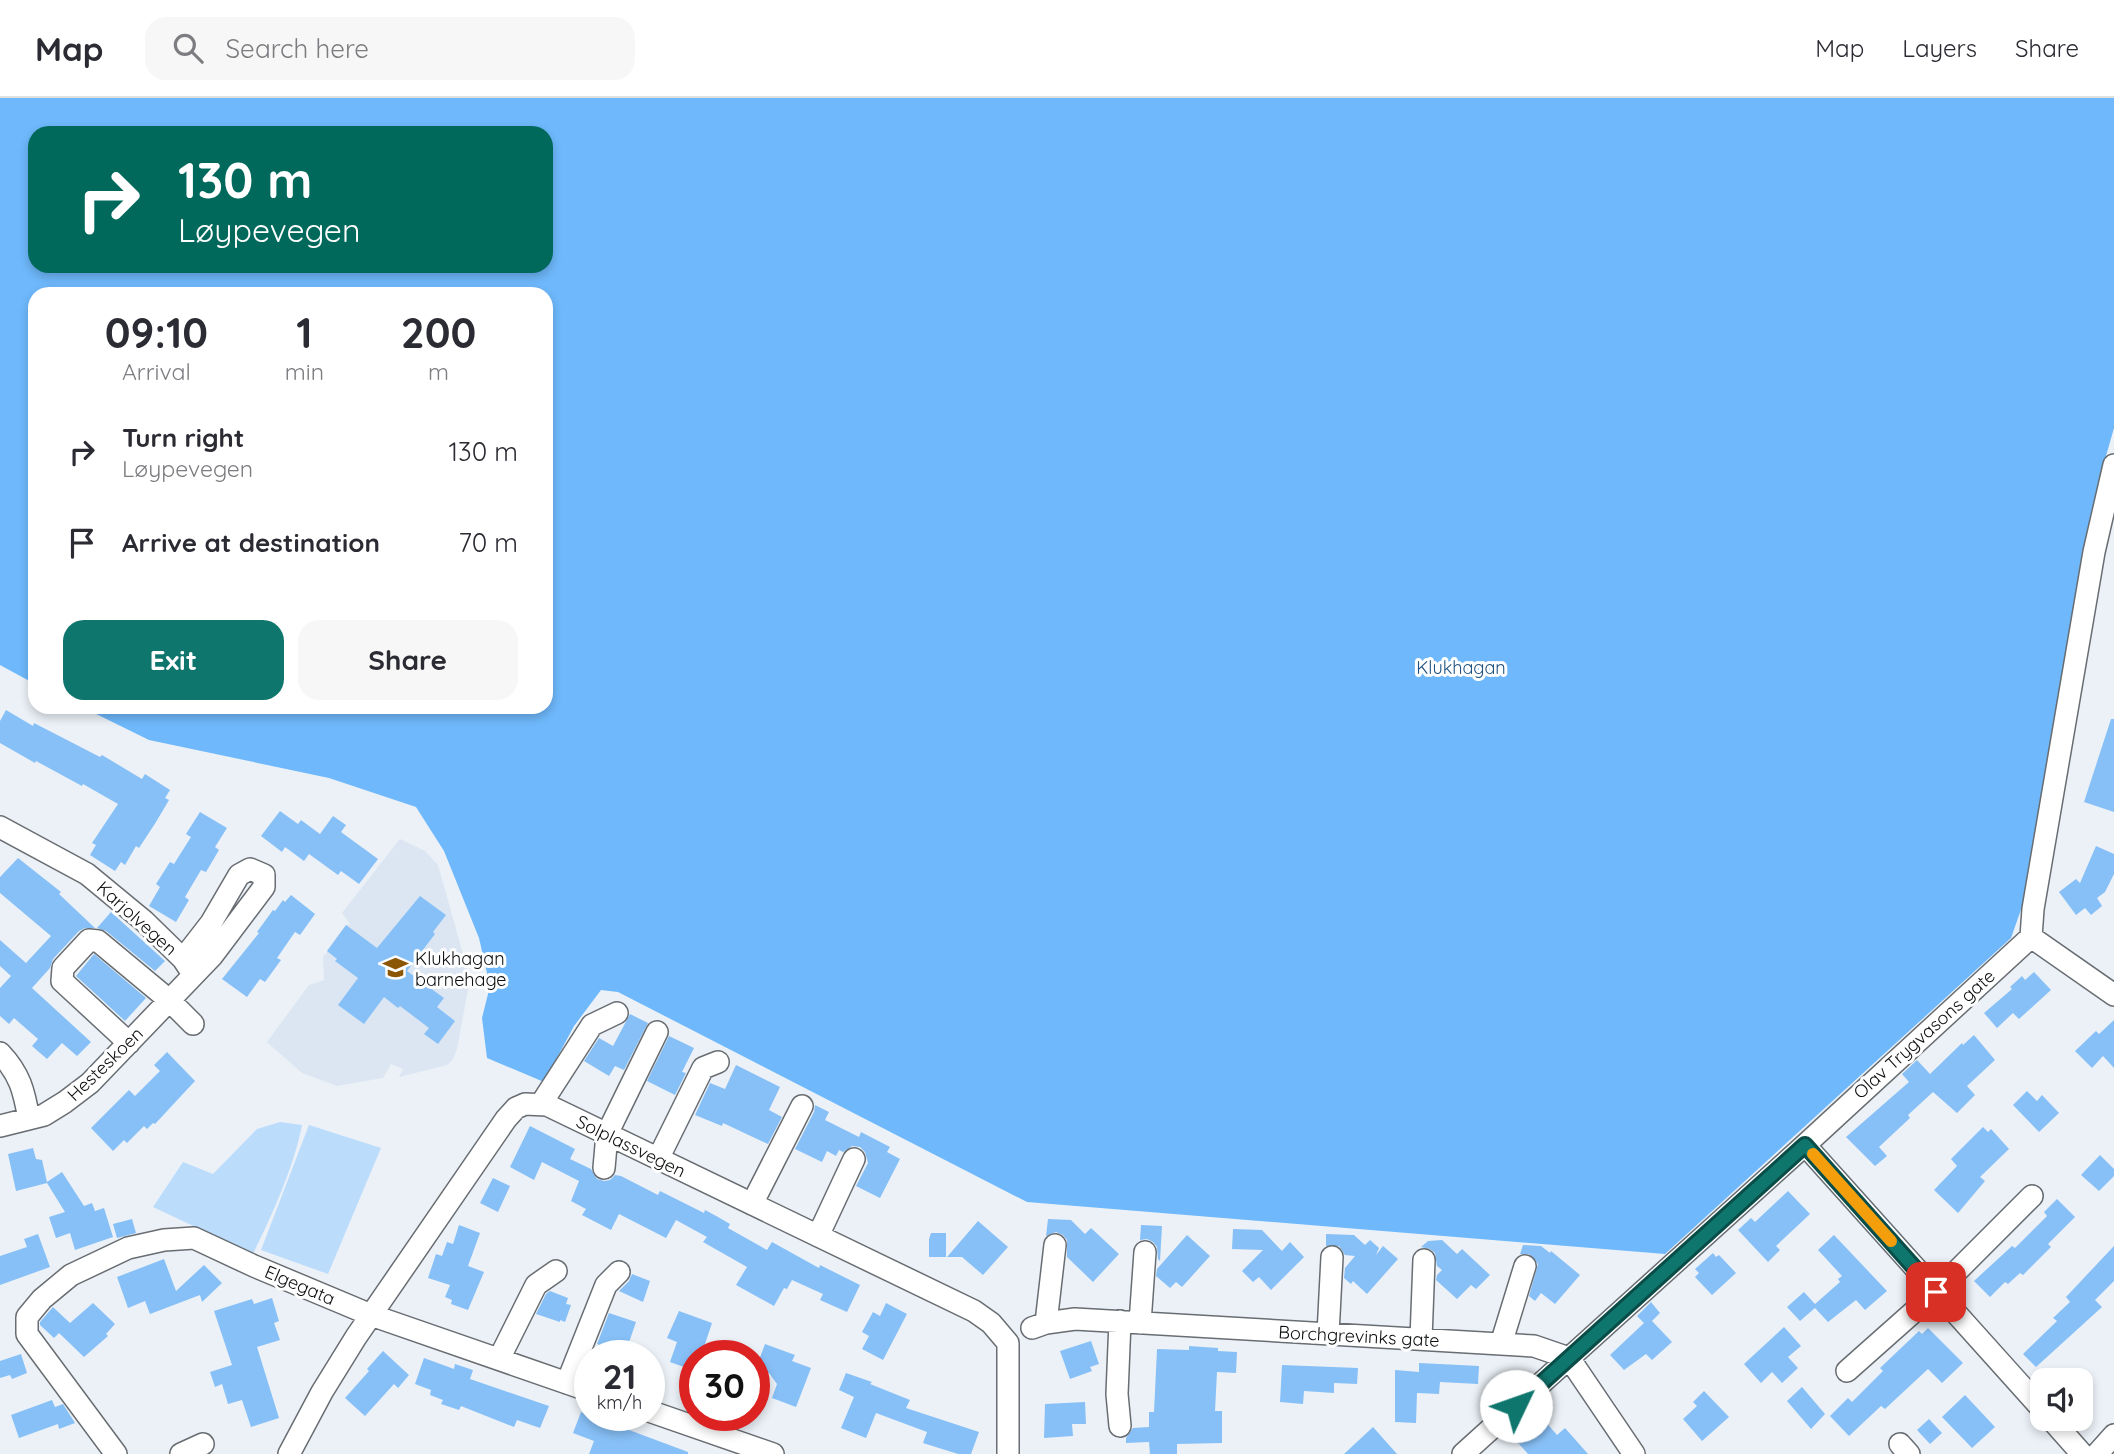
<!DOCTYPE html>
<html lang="en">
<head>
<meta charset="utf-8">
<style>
	:root { --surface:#fff; --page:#f7f7f7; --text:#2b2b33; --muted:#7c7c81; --line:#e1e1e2; --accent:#0f766e }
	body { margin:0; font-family:Quicksand,sans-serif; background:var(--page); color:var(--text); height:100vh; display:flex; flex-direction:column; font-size:26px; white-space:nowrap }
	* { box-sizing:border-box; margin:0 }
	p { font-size:23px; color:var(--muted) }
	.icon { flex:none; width:38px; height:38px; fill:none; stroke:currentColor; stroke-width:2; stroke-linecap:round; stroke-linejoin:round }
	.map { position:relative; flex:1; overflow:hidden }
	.panel { position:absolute; left:28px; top:189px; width:525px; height:427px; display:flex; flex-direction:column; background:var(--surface); border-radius:21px; box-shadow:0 4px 10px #0003 }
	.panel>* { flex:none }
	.top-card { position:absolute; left:28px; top:28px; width:525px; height:147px; border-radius:21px; box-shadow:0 4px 10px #0003; background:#00695c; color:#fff; overflow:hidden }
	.controls { position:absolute; left:2030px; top:1270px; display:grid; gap:14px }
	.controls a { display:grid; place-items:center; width:63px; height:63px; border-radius:14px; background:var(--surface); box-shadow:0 4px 10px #0003; font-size:35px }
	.speed { position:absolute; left:574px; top:1242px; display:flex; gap:14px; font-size:35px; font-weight:700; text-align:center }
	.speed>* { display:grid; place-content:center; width:91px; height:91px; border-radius:50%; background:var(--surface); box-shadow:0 4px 10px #0003; line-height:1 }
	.speed small { font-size:18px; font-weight:400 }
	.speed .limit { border:10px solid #d22; background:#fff; color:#111 }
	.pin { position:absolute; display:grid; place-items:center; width:60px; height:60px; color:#fff; margin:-30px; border-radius:14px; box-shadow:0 4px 10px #0006 }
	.me { position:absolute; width:77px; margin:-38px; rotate:48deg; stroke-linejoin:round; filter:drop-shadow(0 0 5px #0008) }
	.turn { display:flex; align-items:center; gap:24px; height:147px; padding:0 35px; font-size:32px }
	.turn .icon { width:91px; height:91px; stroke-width:2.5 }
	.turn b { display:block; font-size:49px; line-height:60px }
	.eta { display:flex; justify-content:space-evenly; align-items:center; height:119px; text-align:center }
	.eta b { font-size:42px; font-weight:800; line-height:49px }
	.action { display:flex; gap:14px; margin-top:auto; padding:14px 35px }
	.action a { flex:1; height:80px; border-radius:21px; background:var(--accent); color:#fff; font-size:28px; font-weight:800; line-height:80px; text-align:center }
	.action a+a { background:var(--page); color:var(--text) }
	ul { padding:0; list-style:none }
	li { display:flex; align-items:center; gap:21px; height:91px; padding:0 35px }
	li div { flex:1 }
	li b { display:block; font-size:26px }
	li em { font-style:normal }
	header { display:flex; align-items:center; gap:42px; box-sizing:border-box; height:98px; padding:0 35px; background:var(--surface); border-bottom:2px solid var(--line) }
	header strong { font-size:33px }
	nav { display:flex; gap:38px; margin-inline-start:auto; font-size:24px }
	.search { width:490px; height:63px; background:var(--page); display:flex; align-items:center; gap:18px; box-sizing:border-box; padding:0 24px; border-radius:21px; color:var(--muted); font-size:26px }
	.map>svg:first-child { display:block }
</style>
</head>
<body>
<header>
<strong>Map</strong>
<div class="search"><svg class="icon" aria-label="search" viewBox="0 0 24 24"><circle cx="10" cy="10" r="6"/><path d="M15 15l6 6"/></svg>Search here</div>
<nav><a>Map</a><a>Layers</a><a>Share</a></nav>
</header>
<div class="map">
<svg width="2114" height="1356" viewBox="0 0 2114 1356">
	<rect width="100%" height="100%" fill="#ebf1f7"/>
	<!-- built -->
	<path fill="#dbe6f2" d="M 400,741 L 425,753 L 438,767 L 470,881 L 457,951 L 453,961 L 447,967 L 399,979 L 403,971 L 391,966 L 383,980 L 337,988 L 302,975 L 267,944 L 309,887 L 324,882 L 323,858 L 327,855 L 327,853 L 346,827 L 350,826 L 342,815 Z"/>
	<!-- green -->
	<path fill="#bcdcfc" d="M 280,1024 L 302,1027 C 294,1069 272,1117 253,1156 L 153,1109 L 183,1064 L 213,1076 L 257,1031 Z
		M 309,1027 L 381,1050 L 328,1176 L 261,1152 Z"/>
	<!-- forest -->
	<path fill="#6eb8fb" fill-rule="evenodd" d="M 0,0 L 2114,0 L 2114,330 L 2098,386 L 2024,803 L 2011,840 L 1665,1156 L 1027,1104 L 618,894 L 601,892 L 574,928 L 544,984 L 487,960 L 482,920 L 490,888 L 479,840 L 444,753 L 416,709 L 329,680 L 149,642 L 82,609 L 546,609 L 546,196 L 35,196 L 35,586 L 0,567 ZM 35,35 L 546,35 L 546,168 L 35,168 Z"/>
	<!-- building -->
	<path fill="#87c0f7" d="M 6,612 L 33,628 L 34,625 L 100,659 L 102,657 L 142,681 L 145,676 L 170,692 L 165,700 L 169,702 L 156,724 L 139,750 L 136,748 L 125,767 L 121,764 L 115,773 L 90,757 L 96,747 L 92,745 L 118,706 L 83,686 L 82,688 L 36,663 L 35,665 L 0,645 L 0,623 Z
		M 2111,621 L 2114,621 L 2114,714 L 2084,704 Z
		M 280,713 L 298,726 L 301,722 L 320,736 L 333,718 L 346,727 L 341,734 L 378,761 L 359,786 L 341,773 L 338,777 L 309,756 L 304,763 L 285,749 L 282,754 L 261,738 Z
		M 200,714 L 227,730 L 215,749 L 219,752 L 206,774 L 201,772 L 185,799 L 189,802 L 176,824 L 149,808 L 160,789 L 156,786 L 170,764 L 174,766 L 191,739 L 186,736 Z
		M 2096,748 L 2114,756 L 2114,776 L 2105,794 L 2097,800 L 2102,808 L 2091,817 L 2085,810 L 2076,817 L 2059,794 L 2076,781 L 2080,785 Z
		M 18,760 L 61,794 L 59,796 L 95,830 L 85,830 L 79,833 L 53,861 L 50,870 L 32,890 L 91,944 L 77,958 L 62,945 L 47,961 L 32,948 L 38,941 L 14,920 L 9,926 L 0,918 L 0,890 L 11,878 L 0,868 L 0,842 L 26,865 L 51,838 L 0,795 L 0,779 Z
		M 291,797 L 315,816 L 300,837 L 295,834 L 277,860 L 281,862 L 265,884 L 260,881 L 247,899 L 222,881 L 259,835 L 257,834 L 273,812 L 275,813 L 283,802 L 285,804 Z
		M 420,798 L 446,817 L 433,834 L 435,836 L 407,873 L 444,900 L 437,909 L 455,923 L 438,946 L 424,936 L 429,930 L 400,908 L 398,910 L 384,899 L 364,926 L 338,907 L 358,880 L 335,863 L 337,861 L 327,853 L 346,827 L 377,850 Z
		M 111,814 L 165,863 L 155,873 L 106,833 L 97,830 Z
		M 94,856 L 146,900 L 125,923 L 76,878 Z
		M 2034,874 L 2051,892 L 2019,921 L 2013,915 L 1997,930 L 1984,915 L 2012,891 L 2010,889 L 2022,878 L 2025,882 Z
		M 630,916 L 648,925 L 624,972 L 615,968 L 609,978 L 584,963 L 599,940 L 613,948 Z
		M 2114,922 L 2114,970 L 2103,958 L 2092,970 L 2075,953 L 2096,933 L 2099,936 Z
		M 1974,937 L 1995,962 L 1967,988 L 1975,997 L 1957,1015 L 1933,994 L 1908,1017 L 1910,1020 L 1879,1049 L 1887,1058 L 1875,1068 L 1846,1039 L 1909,984 L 1902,976 L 1917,962 L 1930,976 L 1962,945 L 1963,947 Z
		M 669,938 L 694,950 L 682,974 L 686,975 L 675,997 L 647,983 Z
		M 167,954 L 195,983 L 155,1026 L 153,1025 L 147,1031 L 144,1028 L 127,1045 L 124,1042 L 113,1053 L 91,1030 L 129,992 L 135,998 L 160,973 L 154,967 Z
		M 736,967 L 780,989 L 769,1012 L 782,1019 L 768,1046 L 723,1025 L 722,1028 L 695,1017 L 710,985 L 725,991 Z
		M 2027,993 L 2037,1003 L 2042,997 L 2059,1015 L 2039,1034 L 2013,1007 Z
		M 815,1007 L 829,1014 L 825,1022 L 859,1039 L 861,1034 L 890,1049 L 887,1054 L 900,1061 L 880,1100 L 856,1088 L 868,1065 L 865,1054 L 860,1049 L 852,1048 L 843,1054 L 839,1052 L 836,1058 L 827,1053 L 822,1064 L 795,1051 L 814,1014 Z
		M 530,1028 L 575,1051 L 570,1061 L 591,1071 L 597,1081 L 604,1083 L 610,1082 L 615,1077 L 621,1078 L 658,1097 L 660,1093 L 704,1115 L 705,1112 L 718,1119 L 730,1126 L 728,1130 L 767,1152 L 772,1144 L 819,1170 L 820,1167 L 860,1187 L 847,1214 L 820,1202 L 823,1196 L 792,1182 L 787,1191 L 784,1190 L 774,1208 L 736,1187 L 747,1169 L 703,1144 L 707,1139 L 676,1122 L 666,1140 L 619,1116 L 611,1132 L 582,1117 L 586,1111 L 571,1103 L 579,1083 L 542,1064 L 534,1082 L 510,1069 Z
		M 1983,1029 L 1988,1034 L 1991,1031 L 2009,1051 L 1980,1079 L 1985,1083 L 1958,1115 L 1934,1092 L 1957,1068 L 1951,1061 Z
		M 33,1050 L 36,1061 L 42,1062 L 47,1084 L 62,1074 L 84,1108 L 92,1105 L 95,1113 L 104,1110 L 113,1139 L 75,1152 L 70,1135 L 56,1140 L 49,1119 L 65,1114 L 47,1085 L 16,1093 L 8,1056 Z
		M 2100,1057 L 2114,1071 L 2114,1078 L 2099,1093 L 2081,1077 Z
		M 493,1080 L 510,1088 L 498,1114 L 480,1105 Z
		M 1788,1093 L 1810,1116 L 1776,1148 L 1780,1152 L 1768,1164 L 1738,1132 L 1751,1120 L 1755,1124 Z
		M 2057,1101 L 2075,1119 L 2048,1146 L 2051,1149 L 2023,1177 L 2020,1175 L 2008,1186 L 2005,1184 L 1990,1199 L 1974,1183 L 2012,1148 L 2015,1150 L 2047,1118 L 2044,1114 Z
		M 132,1121 L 136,1135 L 117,1140 L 113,1126 Z
		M 1048,1121 L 1071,1122 L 1085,1136 L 1091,1130 L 1119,1156 L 1093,1184 L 1067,1159 L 1067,1142 L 1063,1137 L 1056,1134 L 1046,1138 Z
		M 978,1123 L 1008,1149 L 983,1177 L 962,1159 L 947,1159 Z
		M 459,1127 L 480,1135 L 468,1168 L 484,1174 L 468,1212 L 451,1206 L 452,1202 L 445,1199 L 450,1187 L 428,1180 L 436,1156 L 442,1158 L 447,1144 L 453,1146 Z
		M 1141,1127 L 1162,1128 L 1160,1163 L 1158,1161 L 1157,1149 L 1153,1144 L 1147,1141 L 1140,1142 Z
		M 1233,1131 L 1262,1132 L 1282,1153 L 1290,1144 L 1304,1159 L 1271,1192 L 1259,1179 L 1253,1184 L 1242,1173 L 1263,1152 L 1232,1151 Z
		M 931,1135 L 946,1135 L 946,1159 L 929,1159 L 929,1141 Z
		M 38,1136 L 50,1169 L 0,1187 L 0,1158 L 27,1149 L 24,1141 Z
		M 1326,1136 L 1354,1137 L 1365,1147 L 1370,1142 L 1379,1150 L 1376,1157 L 1383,1148 L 1398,1161 L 1367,1196 L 1353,1183 L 1351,1186 L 1344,1180 L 1345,1170 L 1355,1158 L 1345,1157 L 1339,1148 L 1326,1148 Z
		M 1187,1137 L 1210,1158 L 1182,1189 L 1176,1184 L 1170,1190 L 1156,1178 L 1157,1171 Z
		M 1834,1137 L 1887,1193 L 1865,1212 L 1856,1202 L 1828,1224 L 1815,1210 L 1800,1223 L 1787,1209 L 1804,1194 L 1815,1206 L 1840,1184 L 1838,1181 L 1842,1178 L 1818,1152 Z
		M 1442,1142 L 1457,1156 L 1462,1151 L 1490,1177 L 1476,1191 L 1471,1187 L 1457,1201 L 1436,1182 L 1437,1177 L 1442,1172 L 1437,1168 L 1435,1155 L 1430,1151 L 1421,1149 L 1428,1143 Z
		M 1523,1147 L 1541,1148 L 1550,1155 L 1551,1153 L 1580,1177 L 1555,1206 L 1541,1195 L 1535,1203 L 1529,1198 L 1538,1166 L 1529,1156 L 1520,1156 Z
		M 2114,1148 L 2114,1183 L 2095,1202 L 2102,1209 L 2036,1269 L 2023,1256 L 2057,1223 L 2053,1220 L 2070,1204 L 2066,1199 Z
		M 1713,1155 L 1716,1159 L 1719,1157 L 1736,1175 L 1712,1197 L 1695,1179 L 1699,1175 L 1695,1171 Z
		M 164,1161 L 176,1193 L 204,1167 L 222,1185 L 202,1204 L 200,1197 L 150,1216 L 145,1203 L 128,1210 L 117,1179 Z
		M 632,1176 L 650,1183 L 643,1204 L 619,1193 L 629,1183 Z
		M 550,1193 L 568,1200 L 566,1206 L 571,1207 L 565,1224 L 560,1222 L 560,1224 L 536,1216 L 546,1196 Z
		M 272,1200 L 279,1223 L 274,1225 L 280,1242 L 257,1249 L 279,1320 L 251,1329 L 242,1302 L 228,1306 L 222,1286 L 215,1289 L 210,1274 L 232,1267 L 214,1213 L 252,1201 L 254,1206 Z
		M 1651,1204 L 1660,1215 L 1652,1223 L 1672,1244 L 1652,1262 L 1646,1256 L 1624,1272 L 1610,1257 L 1644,1225 L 1637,1218 Z
		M 93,1205 L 115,1226 L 106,1236 L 108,1238 L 84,1259 L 59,1235 L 54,1240 L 40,1227 L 40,1224 L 53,1209 L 70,1225 Z
		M 886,1205 L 907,1216 L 883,1262 L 862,1251 L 869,1238 L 862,1234 L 873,1214 L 880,1218 Z
		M 679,1213 L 712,1225 L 701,1258 L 695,1258 L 695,1273 L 670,1264 L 677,1244 L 667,1240 Z
		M 609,1215 L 636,1224 L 625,1256 L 597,1246 Z
		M 1784,1229 L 1801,1248 L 1788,1259 L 1798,1270 L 1782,1285 L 1772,1274 L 1761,1285 L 1744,1266 Z
		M 1928,1230 L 1963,1265 L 1942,1285 L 1928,1271 L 1885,1311 L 1881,1308 L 1849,1338 L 1830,1318 L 1848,1300 L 1852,1304 L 1883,1273 L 1880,1270 L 1919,1233 L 1922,1236 Z
		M 1091,1243 L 1099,1266 L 1090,1269 L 1092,1273 L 1070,1281 L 1060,1253 Z
		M 765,1246 L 795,1257 L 792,1263 L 811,1270 L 796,1309 L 772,1300 L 777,1286 L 769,1275 L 756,1270 Z
		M 1189,1248 L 1218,1250 L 1218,1253 L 1237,1254 L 1236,1275 L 1217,1274 L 1215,1313 L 1222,1313 L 1222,1345 L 1177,1346 L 1177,1356 L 1150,1356 L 1149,1344 L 1126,1345 L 1126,1340 L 1133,1330 L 1149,1329 L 1149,1314 L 1154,1314 L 1157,1251 L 1189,1252 Z
		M 383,1253 L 409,1277 L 398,1290 L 394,1286 L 365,1318 L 345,1300 L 369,1273 L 367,1271 Z
		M 21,1256 L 27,1275 L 12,1281 L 10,1277 L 0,1280 L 0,1263 Z
		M 424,1260 L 454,1271 L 455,1266 L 473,1272 L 470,1281 L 549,1308 L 540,1330 L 517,1322 L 514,1329 L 461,1308 L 459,1312 L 441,1306 L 443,1302 L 430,1297 L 431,1292 L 415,1286 Z
		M 1419,1265 L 1479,1268 L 1478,1286 L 1440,1284 L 1439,1296 L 1417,1295 L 1416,1325 L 1395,1324 L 1395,1272 L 1419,1274 Z
		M 1282,1267 L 1358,1270 L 1357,1286 L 1334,1285 L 1334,1295 L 1304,1293 L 1303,1306 L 1280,1304 Z
		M 846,1275 L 872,1284 L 870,1286 L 910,1302 L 906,1310 L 979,1334 L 971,1356 L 958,1356 L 923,1345 L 927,1334 L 876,1315 L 866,1340 L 841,1330 L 854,1299 L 839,1292 Z
		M 1802,1289 L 1825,1316 L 1811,1331 L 1787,1303 Z
		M 1704,1293 L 1729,1319 L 1702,1343 L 1683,1321 L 1697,1308 L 1693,1304 Z
		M 1965,1297 L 1995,1329 L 1972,1350 L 1942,1319 Z
		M 52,1302 L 55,1309 L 63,1306 L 75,1325 L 59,1331 L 58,1326 L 19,1340 L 11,1317 Z
		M 1085,1304 L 1086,1326 L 1072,1326 L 1073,1338 L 1044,1340 L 1045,1306 Z
		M 581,1314 L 688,1354 L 688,1356 L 589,1356 L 594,1343 L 573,1335 Z
		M 1537,1314 L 1557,1337 L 1565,1330 L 1588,1356 L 1528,1356 L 1511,1337 Z
		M 1929,1321 L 1942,1335 L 1930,1346 L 1917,1332 Z
		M 1373,1329 L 1397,1356 L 1344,1356 Z"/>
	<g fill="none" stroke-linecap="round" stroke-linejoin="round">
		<defs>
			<path id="minor" d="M 0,729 L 87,776 L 144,823 L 183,861 L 191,873
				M 2031,839 L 2114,897
				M 129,945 L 62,883 L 63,870 L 89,842 L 98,843 L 169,902 L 193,926
				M 0,955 C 20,976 24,993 29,1021
				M 541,1006 L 592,927 L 617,915
				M 0,1028 L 44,1017 L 65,1004 L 90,985 L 212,858 L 264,789 L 264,777 L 250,771 L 239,777 L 211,825 L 183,861
				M 1805,1047 L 2042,1311
				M 658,1061 L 703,970 L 718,964
				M 604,1070 L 607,1036 L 657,934
				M 752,1106 L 802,1008
				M 818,1138 L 854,1061
				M 1120,1223 L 1117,1296 L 1120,1328
				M 1046,1225 L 1055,1147
				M 1140,1225 L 1145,1154
				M 1032,1230 L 1046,1225 L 1075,1221 L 1534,1248 L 1569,1260 L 1634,1356
				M 1328,1236 L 1332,1159
				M 1421,1241 L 1424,1162
				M 1501,1246 L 1525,1168
				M 499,1261 L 536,1187 L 556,1173
				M 1847,1273 L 1936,1194 L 2032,1098
				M 567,1285 L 606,1187 L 619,1174
				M 649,1313 L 773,1356
				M 2051,1321 L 2082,1356
				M 1900,1346 L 1909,1356
				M 116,1356 L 27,1236 L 27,1219 L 42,1201 L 71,1177 L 128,1150 L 164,1142 L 194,1140 L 254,1168 L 371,1217 L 590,1293
				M 181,1356 L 203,1346
				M 289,1356 L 322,1294 L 356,1239 L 506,1021 L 516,1010 L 525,1006 L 547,1007 L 974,1213 L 991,1225 L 1008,1245 L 1008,1356
				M 1463,1356 L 1805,1047 L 2031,839 L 2033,811 L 2094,454 L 2114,367
				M 2097,1356 L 2114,1337"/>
		</defs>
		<!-- minor casing -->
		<use href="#minor" stroke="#686d72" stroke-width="24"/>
		<!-- minor -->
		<use href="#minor" stroke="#fff" stroke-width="21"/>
	</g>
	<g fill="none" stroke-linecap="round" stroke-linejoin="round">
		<defs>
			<path id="route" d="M 1516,1308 L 1805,1047 L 1936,1194"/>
		</defs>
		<!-- route casing -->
		<use href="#route" stroke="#0a4d48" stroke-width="18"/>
		<!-- route -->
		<use href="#route" stroke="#0f766e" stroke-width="12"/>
		<!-- slow -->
		<path stroke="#f59e0b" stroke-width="12" d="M 1813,1056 L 1891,1143"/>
	</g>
	<!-- icons -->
	<defs>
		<symbol id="school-bare" viewBox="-9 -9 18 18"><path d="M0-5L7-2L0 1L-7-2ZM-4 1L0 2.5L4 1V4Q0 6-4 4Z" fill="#8b5605" stroke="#fff" stroke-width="2.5" paint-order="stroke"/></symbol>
	</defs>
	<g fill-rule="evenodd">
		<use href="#school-bare" x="378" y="852" width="35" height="35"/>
	</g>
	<g text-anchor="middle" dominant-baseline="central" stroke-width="6" stroke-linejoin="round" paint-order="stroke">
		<!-- park labels -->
		<g font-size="18" fill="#205380" stroke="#fff">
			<text x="1461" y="569">Klukhagan</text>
		</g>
		<!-- street labels -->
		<g font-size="18" fill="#0b0d0f" stroke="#fff">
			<text transform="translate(137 820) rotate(42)">Karjolvegen</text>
			<text transform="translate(1924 936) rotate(-42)">Olav Trygvasons gate</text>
			<text transform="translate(105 966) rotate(-44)">Hesteskoen</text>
			<text transform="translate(631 1048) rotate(26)">Solplassvegen</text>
			<text transform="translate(300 1187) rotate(23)">Elgegata</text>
			<text transform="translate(1359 1238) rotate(3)">Borchgrevinks gate</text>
		</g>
		<!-- poi labels -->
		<g font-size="18" fill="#0b0d0f" stroke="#fff" text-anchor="start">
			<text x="415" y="860">Klukhagan<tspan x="415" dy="21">barnehage</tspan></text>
		</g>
	</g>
</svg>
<div class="controls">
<a><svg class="icon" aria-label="sound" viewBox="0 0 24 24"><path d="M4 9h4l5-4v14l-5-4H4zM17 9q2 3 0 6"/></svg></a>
</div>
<div class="speed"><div>21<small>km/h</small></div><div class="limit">30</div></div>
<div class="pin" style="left:1936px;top:1194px;background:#d93025"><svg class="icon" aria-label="arrive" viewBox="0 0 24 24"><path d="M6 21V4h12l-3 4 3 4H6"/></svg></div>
<svg class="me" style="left:1516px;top:1308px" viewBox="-20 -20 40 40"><circle r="19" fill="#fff"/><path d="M0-13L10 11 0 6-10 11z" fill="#0f766e"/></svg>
<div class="top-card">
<div class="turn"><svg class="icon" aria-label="right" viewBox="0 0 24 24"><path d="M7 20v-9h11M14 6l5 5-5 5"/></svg><div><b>130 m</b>Løypevegen</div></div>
</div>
<section class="panel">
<div class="eta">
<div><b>09:10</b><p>Arrival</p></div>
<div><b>1</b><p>min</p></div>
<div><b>200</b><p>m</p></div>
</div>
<ul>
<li><svg class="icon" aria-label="right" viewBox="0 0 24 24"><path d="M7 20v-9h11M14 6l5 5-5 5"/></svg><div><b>Turn right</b><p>Løypevegen</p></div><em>130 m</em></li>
<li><svg class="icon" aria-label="arrive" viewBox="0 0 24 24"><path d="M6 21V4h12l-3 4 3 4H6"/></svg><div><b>Arrive at destination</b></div><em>70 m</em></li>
</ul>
<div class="action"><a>Exit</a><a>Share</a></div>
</section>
</div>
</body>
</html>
